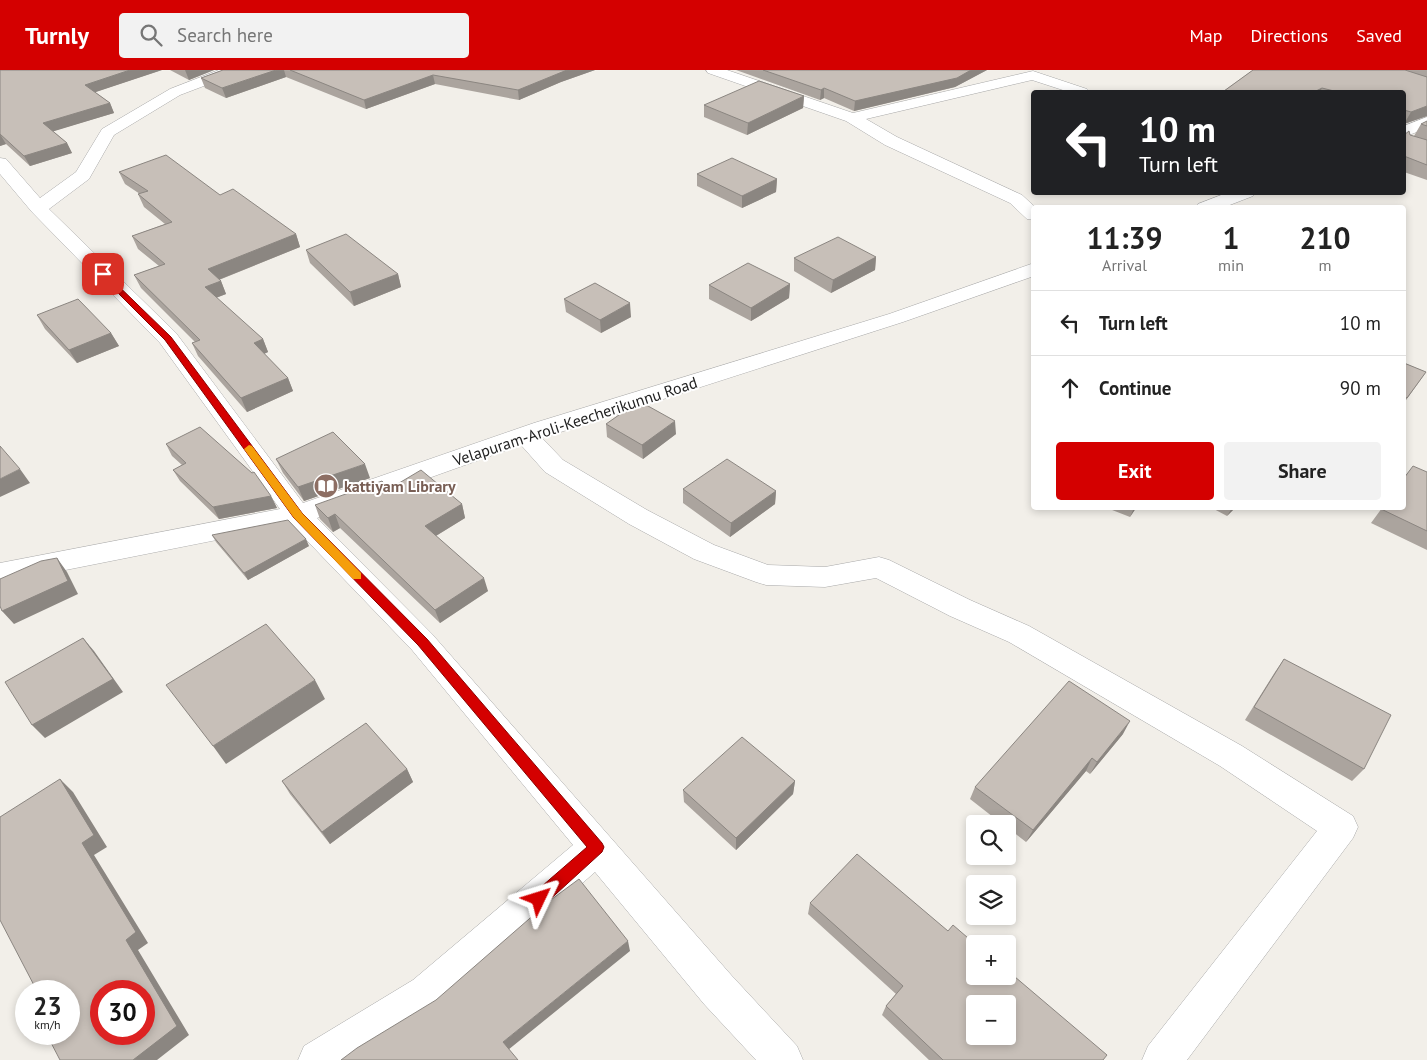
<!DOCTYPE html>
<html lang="en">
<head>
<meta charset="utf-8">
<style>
	:root { --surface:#fff; --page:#f2f2f2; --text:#222; --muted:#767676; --line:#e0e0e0; --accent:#d40000 }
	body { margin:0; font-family:"PT Sans",sans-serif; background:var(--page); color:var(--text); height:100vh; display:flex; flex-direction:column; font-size:19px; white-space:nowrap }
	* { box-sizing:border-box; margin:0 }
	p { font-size:16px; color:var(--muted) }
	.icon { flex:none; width:28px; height:28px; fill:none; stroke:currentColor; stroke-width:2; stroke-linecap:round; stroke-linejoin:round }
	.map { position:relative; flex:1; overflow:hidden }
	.details { position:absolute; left:1031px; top:135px; width:375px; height:305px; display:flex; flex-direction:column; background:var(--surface); border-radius:5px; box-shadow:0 2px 8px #0003 }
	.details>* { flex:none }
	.guide { position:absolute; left:1031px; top:20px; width:375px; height:105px; border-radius:5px; box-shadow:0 2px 8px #0003; background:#202124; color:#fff; overflow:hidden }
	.tools { position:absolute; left:966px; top:745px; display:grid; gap:10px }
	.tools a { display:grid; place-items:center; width:50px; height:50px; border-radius:5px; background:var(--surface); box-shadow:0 2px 8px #0003; font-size:25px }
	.speed { position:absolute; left:15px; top:910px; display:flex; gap:10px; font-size:25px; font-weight:700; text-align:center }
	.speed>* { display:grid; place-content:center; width:65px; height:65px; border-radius:50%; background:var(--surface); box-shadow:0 2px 8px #0003; line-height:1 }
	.speed small { font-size:12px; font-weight:400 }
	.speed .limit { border:8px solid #d22; background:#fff; color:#111 }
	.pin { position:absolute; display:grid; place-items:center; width:42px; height:42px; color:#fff; margin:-21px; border-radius:10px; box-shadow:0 2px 8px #0006 }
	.me { position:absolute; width:55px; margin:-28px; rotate:49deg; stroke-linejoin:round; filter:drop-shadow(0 0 4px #0008) }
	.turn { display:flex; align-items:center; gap:18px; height:105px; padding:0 25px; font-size:22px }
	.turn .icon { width:65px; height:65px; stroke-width:2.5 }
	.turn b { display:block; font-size:35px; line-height:42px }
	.eta { display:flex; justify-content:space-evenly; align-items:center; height:85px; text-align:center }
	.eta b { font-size:30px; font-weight:800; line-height:35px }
	.cta { display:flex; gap:10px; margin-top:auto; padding:10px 25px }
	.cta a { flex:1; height:58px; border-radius:5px; background:var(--accent); color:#fff; font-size:20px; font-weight:800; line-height:58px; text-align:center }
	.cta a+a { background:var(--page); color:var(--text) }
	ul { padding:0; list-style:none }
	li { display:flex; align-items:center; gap:15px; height:65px; padding:0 25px; border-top:1px solid var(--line) }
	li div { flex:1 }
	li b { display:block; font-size:19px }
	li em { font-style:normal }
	header { display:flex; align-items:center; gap:30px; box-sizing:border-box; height:70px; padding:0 25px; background:var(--accent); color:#fff }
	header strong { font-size:24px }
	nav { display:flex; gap:28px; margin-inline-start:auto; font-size:18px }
	.search { width:350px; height:45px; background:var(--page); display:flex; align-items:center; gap:12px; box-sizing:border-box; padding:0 18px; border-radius:5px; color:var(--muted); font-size:19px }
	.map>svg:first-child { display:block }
</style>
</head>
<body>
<header>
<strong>Turnly</strong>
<div class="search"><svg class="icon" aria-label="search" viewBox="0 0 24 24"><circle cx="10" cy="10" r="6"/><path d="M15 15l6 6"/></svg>Search here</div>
<nav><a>Map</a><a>Directions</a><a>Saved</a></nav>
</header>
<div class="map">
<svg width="1427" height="990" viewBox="0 0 1427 990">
	<rect width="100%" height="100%" fill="#f2efe9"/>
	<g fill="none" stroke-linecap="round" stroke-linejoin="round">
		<defs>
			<path id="street" d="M 219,0 L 240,0 L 238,3 L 180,25 L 114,65 L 89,109 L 49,139 L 176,263 L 303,433 L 534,353 L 889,244 L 1034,193 L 1034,206 L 903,252 L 542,368 L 563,390 L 647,440 L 714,475 L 768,495 L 825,497 L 879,487 L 889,490 L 970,530 L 1029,556 L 1242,676 L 1353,746 L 1358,757 L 1353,768 L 1187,990 L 1142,990 L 1148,976 L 1317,761 L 1220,696 L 1009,572 L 950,546 L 876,508 L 825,517 L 766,515 L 756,512 L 694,489 L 629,454 L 545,402 L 521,375 L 317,448 L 432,564 L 732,906 L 797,976 L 803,990 L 756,990 L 704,934 L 595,802 L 441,938 L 355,990 L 298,990 L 304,976 L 413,910 L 573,775 L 412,580 L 292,455 L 0,513 L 0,493 L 280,439 L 160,273 L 32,142 L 0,104 L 0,88 L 6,89 L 40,128 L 76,102 L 102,59 L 170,19 Z
				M 706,0 L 727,0 L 853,43 L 1033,1 L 1087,19 L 1090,22 L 1069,22 L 1032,10 L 866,49 L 897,67 L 1022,125 L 1036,138 L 1034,138 L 1034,150 L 1027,149 L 1010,133 L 885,75 L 846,51 L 708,3 Z
				M 1427,47 L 1427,58 L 1404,67 L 1404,56 Z
				M 1229,122 L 1256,122 L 1253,126 L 1222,138 L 1195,138 L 1198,134 Z"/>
		</defs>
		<!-- street casing -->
		<use href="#street" stroke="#a9a9a9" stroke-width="1"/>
		<!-- street -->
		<use href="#street" fill="#fff" fill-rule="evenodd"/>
	</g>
	<!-- wall -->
	<path fill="#aba49e" d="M 0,0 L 162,0 L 95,22 L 110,33 L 114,43 L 53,61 L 67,73 L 72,83 L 30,96 L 6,74 L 0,76 Z
		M 170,0 L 214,0 L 189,10 Z
		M 223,0 L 595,0 L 561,12 L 519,30 L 435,14 L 366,39 L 286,7 L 226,28 L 205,18 L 201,8 Z
		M 736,0 L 987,0 L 955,17 L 854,41 L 824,28 L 820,30 Z
		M 1253,0 L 1427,0 L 1427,46 L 1404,54 L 1404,22 L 1224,22 L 1224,21 Z
		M 804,26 L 803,38 L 747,65 L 704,47 L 704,35 Z
		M 1427,51 L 1427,110 L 1404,102 L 1404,65 L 1414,66 L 1421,54 Z
		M 119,102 L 220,125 L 296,164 L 300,177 L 219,210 L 221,211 L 226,224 L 216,228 L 263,269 L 268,282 L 264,284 L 288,308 L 293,321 L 247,342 L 198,286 L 192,273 L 195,272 L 141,218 L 134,205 L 159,196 L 138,179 L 132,166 L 165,154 L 144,137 L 138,124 L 140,124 L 125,114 Z
		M 697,104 L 777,109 L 776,122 L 742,138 L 697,116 Z
		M 306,180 L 398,204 L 401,217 L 354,236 L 310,193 Z
		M 876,187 L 875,200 L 831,223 L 794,201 L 794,188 Z
		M 790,214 L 789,228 L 751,251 L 709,229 L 709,215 Z
		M 564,229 L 631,247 L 601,263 L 566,242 Z
		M 37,245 L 111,263 L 119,276 L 77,293 L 45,259 Z
		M 1404,293 L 1426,302 L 1404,333 Z
		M 606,354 L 676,364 L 643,389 L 607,367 Z
		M 166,374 L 271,426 L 277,438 L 219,449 L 180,411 L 173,400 L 182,395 L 172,386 Z
		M 276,389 L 370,408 L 304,431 L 283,403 Z
		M 1427,402 L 1427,480 L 1371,453 L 1382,438 Z
		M 389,419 L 462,434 L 465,448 L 436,466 L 488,521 L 440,553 L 340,458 L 333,462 L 320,449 L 315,435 Z
		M 683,419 L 776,421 L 775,434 L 730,467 L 683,433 Z
		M 1107,438 L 1136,438 L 1130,447 Z
		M 1212,438 L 1235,438 L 1227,446 Z
		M 212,465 L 309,476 L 248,510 L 216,472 Z
		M 1284,589 L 1364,699 L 1352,711 L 1245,650 L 1275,602 Z
		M 1123,664 L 1090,704 L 1086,701 L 1026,772 L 1008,758 L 1008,754 L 1002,754 L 970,729 L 975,717 Z
		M 407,699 L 413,712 L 330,774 L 290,724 L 282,711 Z
		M 795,711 L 793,724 L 736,780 L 684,732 L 683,720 Z
		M 810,833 L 948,861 L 1103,990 L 929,990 L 882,945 L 886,936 L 896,924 L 808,844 Z"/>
	<!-- shaded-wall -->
	<path fill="#8b8681" d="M 130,0 L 162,0 L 90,24 L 85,15 Z
		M 185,0 L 214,0 L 189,10 Z
		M 276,0 L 284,0 L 286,7 L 226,28 L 222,18 Z
		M 567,0 L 595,0 L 561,12 L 519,30 L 518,20 Z
		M 971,0 L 987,0 L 955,17 L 854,41 L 855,31 Z
		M 433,5 L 435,14 L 366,39 L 364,30 Z
		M 824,18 L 824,28 L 820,30 L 821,20 Z
		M 1322,18 L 1320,22 L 1314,22 Z
		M 804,26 L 803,38 L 747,65 L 748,53 Z
		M 110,33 L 114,43 L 48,63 L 43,53 Z
		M 1427,36 L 1427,46 L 1404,54 L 1411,42 Z
		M 0,64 L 6,74 L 0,76 Z
		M 67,73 L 72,83 L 30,96 L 24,86 Z
		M 777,109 L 776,122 L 742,138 L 742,126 Z
		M 296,164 L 300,177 L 213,212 L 208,199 Z
		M 876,187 L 875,200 L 831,223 L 833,210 Z
		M 398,204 L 401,217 L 354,236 L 350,222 Z
		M 221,211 L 226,224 L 210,230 L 205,217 Z
		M 790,214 L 789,228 L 751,251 L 751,238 Z
		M 630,233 L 631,247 L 601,263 L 600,250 Z
		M 111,263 L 119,276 L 77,293 L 69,280 Z
		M 263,269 L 268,282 L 259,286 L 254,273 Z
		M 288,308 L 293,321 L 247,342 L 241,328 Z
		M 675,351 L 676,364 L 643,389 L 642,375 Z
		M 365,394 L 370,408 L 304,431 L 298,417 Z
		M 20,399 L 30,413 L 0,427 L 0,409 Z
		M 776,421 L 775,434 L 730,467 L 731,453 Z
		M 271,426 L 277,438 L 219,449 L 213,437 Z
		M 462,434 L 465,448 L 429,470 L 425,456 Z
		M 1134,438 L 1136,438 L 1130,447 Z
		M 1232,438 L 1235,438 L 1227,446 Z
		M 335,444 L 340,458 L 333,462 L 328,448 Z
		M 306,469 L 309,476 L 248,510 L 244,503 Z
		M 57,488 L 67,502 L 78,524 L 14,554 L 2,541 Z
		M 484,508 L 488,521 L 440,553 L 435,540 Z
		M 83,568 L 94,581 L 123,622 L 45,668 L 32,655 Z
		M 315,610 L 325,629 L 226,694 L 213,676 Z
		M 1130,651 L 1123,664 L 1090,704 L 1097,692 Z
		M 1092,688 L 1086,701 L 1026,772 L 1033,760 Z
		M 407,699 L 413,712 L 330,774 L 322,762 Z
		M 60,709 L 73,722 L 107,777 L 94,785 L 148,873 L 138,880 L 189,965 L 157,990 L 133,990 L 126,870 L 82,773 Z
		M 795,711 L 793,724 L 736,780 L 736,768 Z
		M 628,871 L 630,881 L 508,980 L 503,972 Z"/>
	<!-- building -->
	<path fill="#c7bfb8" stroke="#8b8681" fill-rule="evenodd" d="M 0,0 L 130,0 L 85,15 L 110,33 L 43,53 L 67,73 L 24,86 L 0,64 Z
		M 223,0 L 276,0 L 222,18 L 201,8 Z
		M 290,0 L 567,0 L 518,20 L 433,5 L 364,30 Z
		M 763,0 L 971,0 L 957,8 L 855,31 L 824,18 L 821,20 Z
		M 1253,0 L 1405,0 L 1427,7 L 1427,36 L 1411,42 L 1404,40 L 1404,22 L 1338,22 L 1322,18 L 1314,22 L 1230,22 L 1224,21 Z
		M 759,11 L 804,26 L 748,53 L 704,35 Z
		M 1427,51 L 1427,56 L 1421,54 Z
		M 1409,61 L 1410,65 L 1427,70 L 1427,95 L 1404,86 L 1404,65 Z
		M 166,85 L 220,125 L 233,119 L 296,164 L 208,199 L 221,211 L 205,217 L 263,269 L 254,273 L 288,308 L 241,328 L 192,273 L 200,270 L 134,205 L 165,194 L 132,166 L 172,152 L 138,124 L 148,121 L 119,102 Z
		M 732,88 L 777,109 L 742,126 L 697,104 Z
		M 346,164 L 398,204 L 350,222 L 306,180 Z
		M 838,167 L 876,187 L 833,210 L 794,188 Z
		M 748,193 L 790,214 L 751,238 L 709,215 Z
		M 595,213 L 630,233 L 600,250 L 564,229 Z
		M 78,229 L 111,263 L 69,280 L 37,245 Z
		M 1404,293 L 1426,302 L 1407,328 L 1404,327 Z
		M 639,331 L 675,351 L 642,375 L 606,354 Z
		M 200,357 L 252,403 L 254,402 L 271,426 L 213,437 L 173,400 L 186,393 L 166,374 Z
		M 333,362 L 365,394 L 298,417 L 276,389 Z
		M 0,376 L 20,399 L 0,409 Z
		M 727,389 L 776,421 L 731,453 L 683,419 Z
		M 1413,396 L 1427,402 L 1427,461 L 1381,439 L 1382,438 L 1404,438 L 1404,408 Z
		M 421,400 L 462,434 L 425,456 L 484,508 L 435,540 L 335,444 L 328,448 L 315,435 L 382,411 L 389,419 Z
		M 288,450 L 306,469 L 244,503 L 212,465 Z
		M 57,488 L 68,511 L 2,541 L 0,536 L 0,509 L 41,491 Z
		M 266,554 L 315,610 L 213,676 L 166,615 Z
		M 83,568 L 113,609 L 32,655 L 5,612 Z
		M 1284,589 L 1391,645 L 1364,699 L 1254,637 Z
		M 1069,611 L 1130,651 L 1097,692 L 1092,688 L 1033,760 L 975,717 Z
		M 366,653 L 407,699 L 322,762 L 282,711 Z
		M 742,667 L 795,711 L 736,768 L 683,720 Z
		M 60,709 L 94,765 L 82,773 L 136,862 L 126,870 L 177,956 L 133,990 L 60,990 L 47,965 L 49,964 L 69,964 L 69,921 L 37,921 L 0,850 L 0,747 ZM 101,921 L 144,921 L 144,964 L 101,964 Z
		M 857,784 L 948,861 L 953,855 L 975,874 L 975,906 L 1008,906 L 1008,901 L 1107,985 L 1103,990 L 943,990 L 886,936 L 903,916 L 810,833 ZM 975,934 L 1008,934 L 1008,966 L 975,966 Z
		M 579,809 L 628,871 L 503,972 L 518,990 L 341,990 L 357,978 L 436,930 L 552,829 Z"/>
	<!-- route -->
	<path fill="#d40000" stroke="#8a0000" d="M 103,201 L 171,267 L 302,443 L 427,569 L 602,773 L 604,777 L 602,782 L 545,834 L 539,836 L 534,834 L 532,829 L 534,823 L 587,777 L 418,575 L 294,448 L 165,270 L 99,204 Z"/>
	<!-- slow -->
	<path fill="#f59e0b" d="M 249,375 L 252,376 L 302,443 L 361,503 L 361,509 L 353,509 L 294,448 L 244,379 Z"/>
	<!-- icons -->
	<defs>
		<symbol id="library-disc" viewBox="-11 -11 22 22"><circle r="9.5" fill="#8d6e63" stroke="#fff"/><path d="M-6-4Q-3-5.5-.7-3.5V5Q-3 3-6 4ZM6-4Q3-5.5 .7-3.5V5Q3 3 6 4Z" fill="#fff"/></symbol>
	</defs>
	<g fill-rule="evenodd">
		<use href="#library-disc" x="312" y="402" width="28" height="28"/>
	</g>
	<g text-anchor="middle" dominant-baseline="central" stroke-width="4" stroke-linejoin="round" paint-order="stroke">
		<!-- street labels -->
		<g font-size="16" fill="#222" stroke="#fff">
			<text transform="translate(575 351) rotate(-18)">Velapuram-Aroli-Keecherikunnu Road</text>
		</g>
		<!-- education labels -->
		<g font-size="16" font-weight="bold" fill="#785e54" stroke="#fff" text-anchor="start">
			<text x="344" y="416">kattiyam Library</text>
		</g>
	</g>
</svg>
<div class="tools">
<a><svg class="icon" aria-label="search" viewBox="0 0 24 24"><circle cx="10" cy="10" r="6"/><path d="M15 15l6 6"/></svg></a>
<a><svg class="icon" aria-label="layers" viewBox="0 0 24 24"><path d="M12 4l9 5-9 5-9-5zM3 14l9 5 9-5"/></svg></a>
<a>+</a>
<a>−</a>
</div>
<div class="speed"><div>23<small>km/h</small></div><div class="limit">30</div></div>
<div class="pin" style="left:103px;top:204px;background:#d93025"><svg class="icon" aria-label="arrive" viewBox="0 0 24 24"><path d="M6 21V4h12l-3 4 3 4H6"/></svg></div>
<svg class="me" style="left:539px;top:829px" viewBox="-20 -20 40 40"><path d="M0-17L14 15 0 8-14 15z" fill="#d40000" stroke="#fff" stroke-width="4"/></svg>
<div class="guide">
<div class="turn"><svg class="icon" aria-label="left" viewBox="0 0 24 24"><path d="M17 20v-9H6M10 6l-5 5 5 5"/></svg><div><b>10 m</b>Turn left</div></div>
</div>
<section class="details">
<div class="eta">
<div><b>11:39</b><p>Arrival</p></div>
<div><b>1</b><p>min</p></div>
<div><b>210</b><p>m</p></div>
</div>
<ul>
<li><svg class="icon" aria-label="left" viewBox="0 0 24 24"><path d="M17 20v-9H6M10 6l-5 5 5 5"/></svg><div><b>Turn left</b></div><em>10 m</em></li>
<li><svg class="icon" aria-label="ahead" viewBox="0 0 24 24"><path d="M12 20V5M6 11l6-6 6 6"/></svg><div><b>Continue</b></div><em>90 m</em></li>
</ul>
<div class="cta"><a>Exit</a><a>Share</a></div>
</section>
</div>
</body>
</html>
